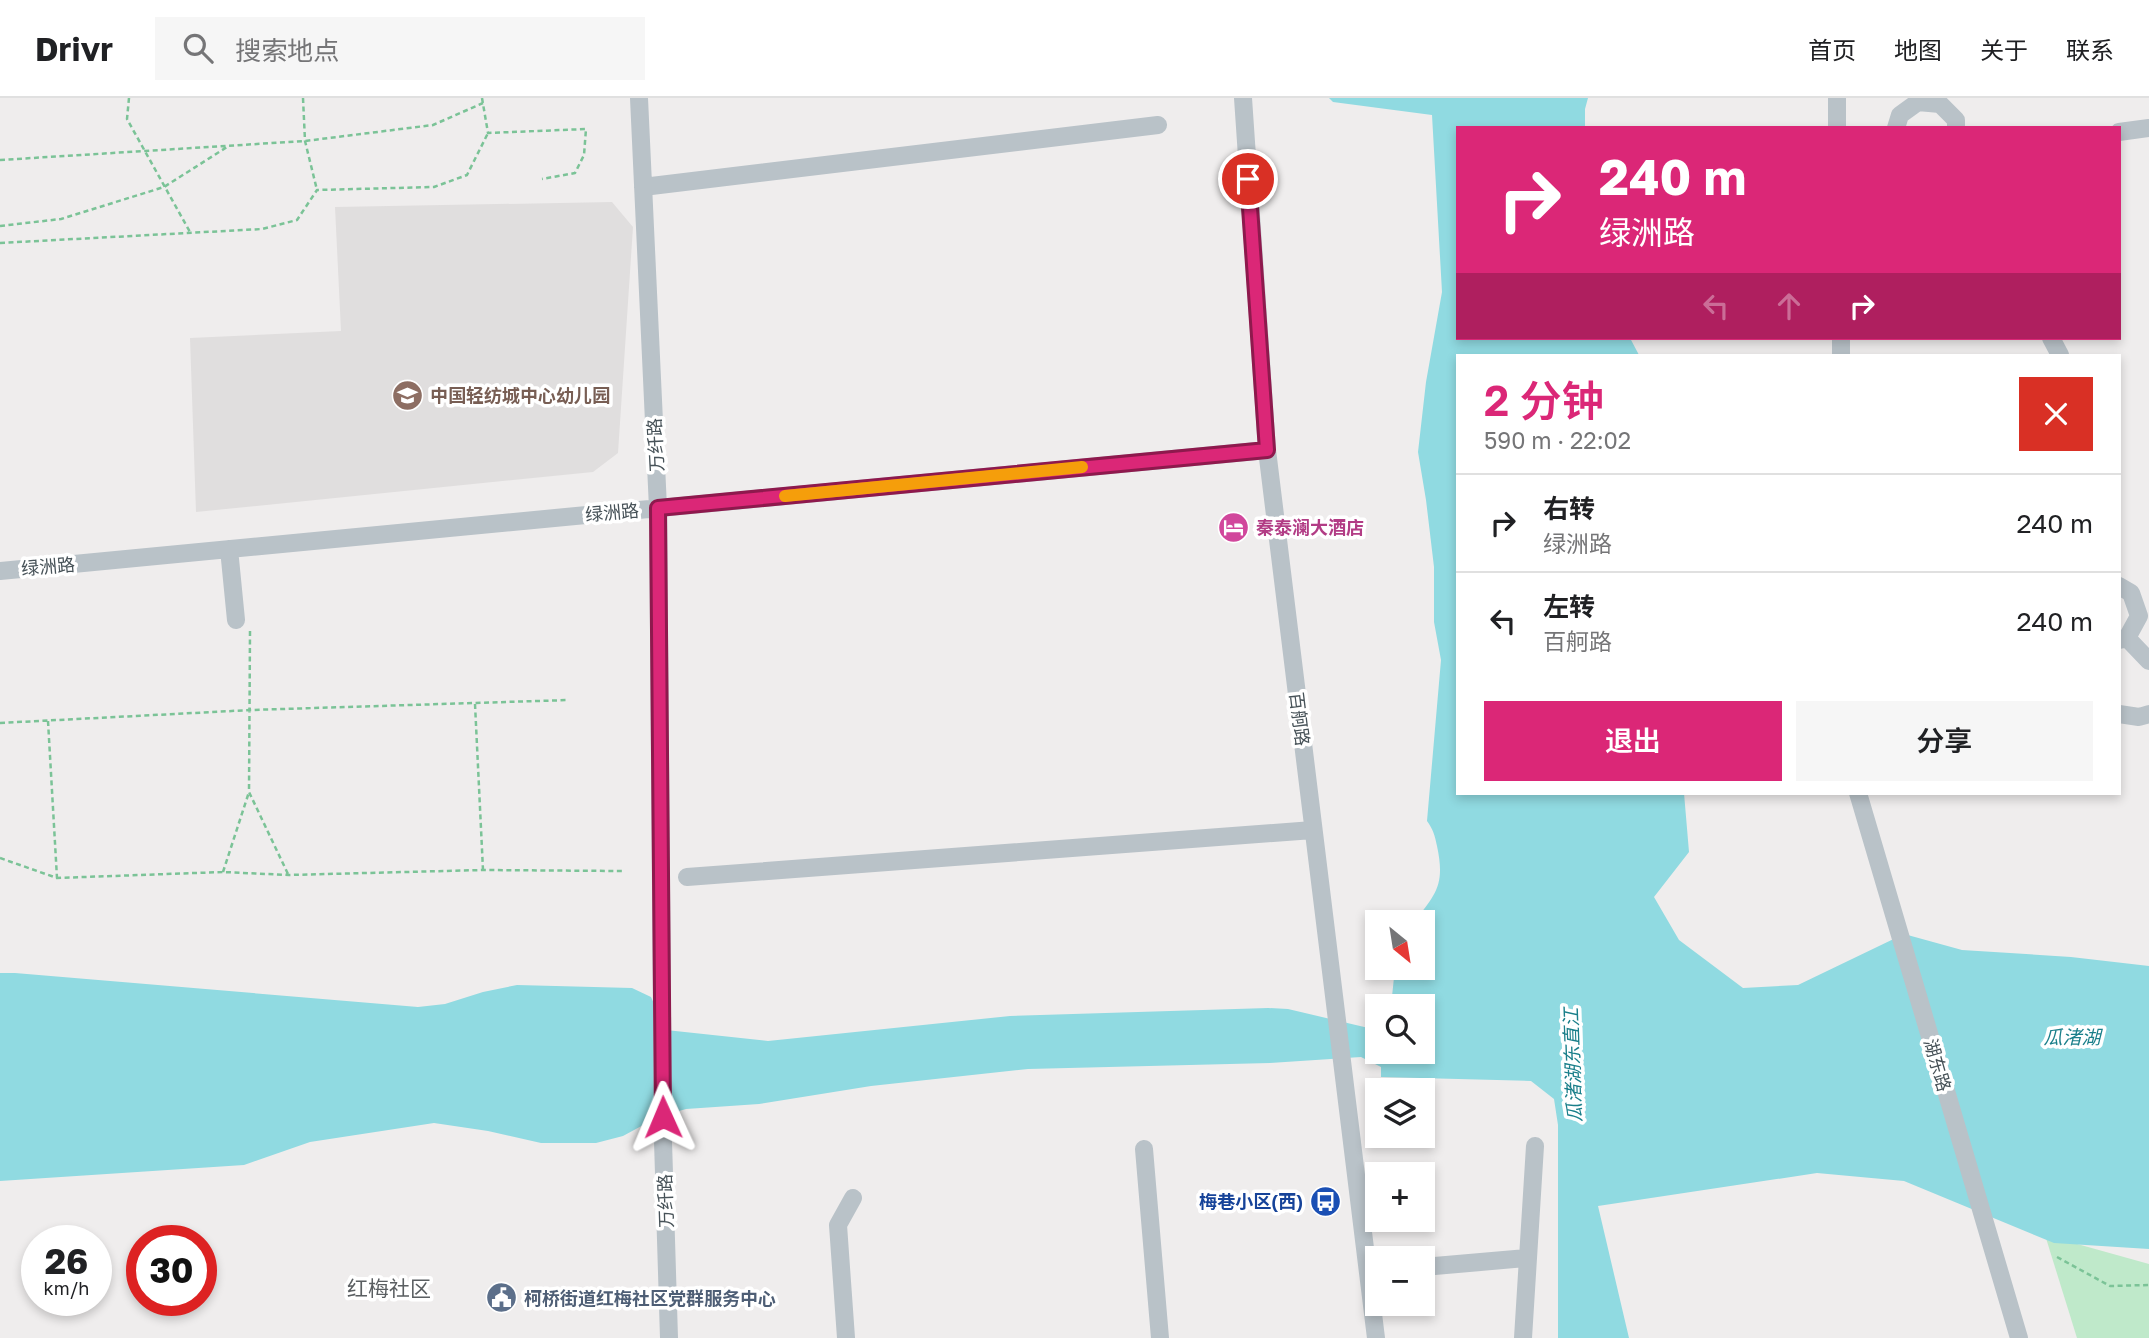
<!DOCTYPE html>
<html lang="zh">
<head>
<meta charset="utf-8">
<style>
	:root { --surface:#fff; --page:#f6f6f6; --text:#202124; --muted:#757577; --line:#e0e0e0; --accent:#db2777 }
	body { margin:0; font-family:"Golos Text","Noto Sans SC",sans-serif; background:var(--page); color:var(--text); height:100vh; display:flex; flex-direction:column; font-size:26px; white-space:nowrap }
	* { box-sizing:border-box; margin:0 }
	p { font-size:23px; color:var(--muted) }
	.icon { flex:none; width:38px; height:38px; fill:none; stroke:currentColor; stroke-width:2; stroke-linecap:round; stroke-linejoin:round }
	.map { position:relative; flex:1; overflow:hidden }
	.details { position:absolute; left:1456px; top:256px; width:665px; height:441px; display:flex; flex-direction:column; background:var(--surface); border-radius:0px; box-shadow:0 4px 10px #0003 }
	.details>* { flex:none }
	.guide { position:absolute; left:1456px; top:28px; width:665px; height:214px; border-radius:0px; box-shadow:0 4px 10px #0003; background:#db2777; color:#fff; overflow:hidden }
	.needle { width:46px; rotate:150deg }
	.controls { position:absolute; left:1365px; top:812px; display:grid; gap:14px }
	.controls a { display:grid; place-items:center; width:70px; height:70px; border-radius:0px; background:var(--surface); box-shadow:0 4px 10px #0003; font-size:35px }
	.speed { position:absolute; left:21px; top:1127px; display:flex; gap:14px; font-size:35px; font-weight:700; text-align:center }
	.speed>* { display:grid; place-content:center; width:91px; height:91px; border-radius:50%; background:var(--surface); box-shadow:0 4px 10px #0003; line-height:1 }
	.speed small { font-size:18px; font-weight:400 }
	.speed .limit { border:10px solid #d22; background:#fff; color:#111 }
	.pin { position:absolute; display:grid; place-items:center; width:60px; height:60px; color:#fff; margin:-30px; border:4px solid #fff; border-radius:50%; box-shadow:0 2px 7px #0007 }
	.me { position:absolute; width:77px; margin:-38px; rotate:359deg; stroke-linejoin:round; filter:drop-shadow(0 0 5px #0008) }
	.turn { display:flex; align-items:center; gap:24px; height:147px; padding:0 28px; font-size:32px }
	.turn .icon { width:91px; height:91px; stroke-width:2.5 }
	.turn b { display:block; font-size:49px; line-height:60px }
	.lanes { display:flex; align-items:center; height:66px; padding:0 28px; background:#0003; justify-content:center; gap:35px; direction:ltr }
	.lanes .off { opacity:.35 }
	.round { display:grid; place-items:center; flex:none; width:74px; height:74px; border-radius:0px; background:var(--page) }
	.summary { display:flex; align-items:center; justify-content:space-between; height:119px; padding:0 28px }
	h1 { font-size:42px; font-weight:600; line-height:52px; color:var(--accent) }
	.button { display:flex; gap:14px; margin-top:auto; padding:14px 28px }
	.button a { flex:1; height:80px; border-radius:0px; background:var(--accent); color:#fff; font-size:28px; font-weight:600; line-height:80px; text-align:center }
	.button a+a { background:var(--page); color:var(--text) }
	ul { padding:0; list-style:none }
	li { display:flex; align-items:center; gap:21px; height:98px; padding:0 28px; border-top:2px solid var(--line) }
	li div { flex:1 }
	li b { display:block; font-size:26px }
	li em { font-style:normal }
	header { display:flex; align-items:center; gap:42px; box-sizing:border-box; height:98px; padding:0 35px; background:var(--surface); border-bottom:2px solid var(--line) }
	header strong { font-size:33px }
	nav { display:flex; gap:38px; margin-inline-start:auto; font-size:24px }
	.search { width:490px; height:63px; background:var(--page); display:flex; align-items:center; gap:18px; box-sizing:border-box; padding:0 24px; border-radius:0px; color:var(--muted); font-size:26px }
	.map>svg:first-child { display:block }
</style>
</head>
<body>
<header>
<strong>Drivr</strong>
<div class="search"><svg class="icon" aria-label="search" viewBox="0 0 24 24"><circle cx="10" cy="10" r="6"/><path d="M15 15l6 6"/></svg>搜索地点</div>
<nav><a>首页</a><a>地图</a><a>关于</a><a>联系</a></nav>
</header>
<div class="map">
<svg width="2149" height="1240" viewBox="0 0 2149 1240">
	<rect width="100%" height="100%" fill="#efeded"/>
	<!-- education -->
	<path fill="#e0dede" d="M 612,104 L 633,129 L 618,355 L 593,374 L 196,414 L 190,240 L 341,233 L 335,109 Z"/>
	<!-- green -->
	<path fill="#bfe9ca" d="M 2045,1137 L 2149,1166 L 2149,1240 L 2077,1240 Z"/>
	<!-- water -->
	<path fill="#90dae1" d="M 1329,0 L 1588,0 L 1585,11 L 1585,30 L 1458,30 L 1458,240 L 1630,240 L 1639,257 L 1458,257 L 1458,695 L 1684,695 L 1689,754 L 1654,799 L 1679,842 L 1743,890 L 1798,887 L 1904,836 L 1962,852 L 2071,859 L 2149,868 L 2149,1151 L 2054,1145 L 1904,1083 L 1817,1075 L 1598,1108 L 1629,1240 L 1558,1240 L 1558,1027 L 1554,1001 L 1531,983 L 1381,979 L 1381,969 L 1361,959 L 1270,965 L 1028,971 L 871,988 L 759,1006 L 686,1011 L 658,1019 L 623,1038 L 596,1045 L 541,1045 L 488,1033 L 434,1025 L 310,1044 L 244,1067 L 0,1083 L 0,875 L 15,875 L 418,909 L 445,906 L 483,894 L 517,887 L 632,890 L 651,899 L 666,932 L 768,943 L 1010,918 L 1268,910 L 1288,911 L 1377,932 L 1377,954 L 1423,954 L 1423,908 L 1391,908 L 1395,870 L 1423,870 L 1423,824 L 1414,824 C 1437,795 1445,786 1437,748 C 1435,738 1433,731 1427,723 L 1441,562 L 1434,524 L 1434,469 L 1426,402 L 1418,354 L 1426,284 L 1442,194 L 1432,17 L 1333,4 Z"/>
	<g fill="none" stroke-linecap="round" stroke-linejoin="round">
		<!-- path -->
		<path stroke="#7bc397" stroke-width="2.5" stroke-dasharray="5 3.5" stroke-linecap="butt" d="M 129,0 L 127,21 L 190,134
			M 303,0 L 305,43 L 317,92
			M 482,0 L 488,35 L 586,31 L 584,57 L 575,75 L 542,81
			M 0,62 L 305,43 L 433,27 L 483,5
			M 0,128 L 61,121 L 164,89 L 227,49
			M 0,145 L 262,131 L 297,122 L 317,92 L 434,89 L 467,77 L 488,35
			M 250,533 L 249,694 L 288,776
			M 475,606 L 483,772
			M 48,623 L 57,780
			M 0,625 L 251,612 L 569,602
			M 0,760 L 57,780 L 223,774 L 289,777 L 483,772 L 622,773
			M 223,774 L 249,694
			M 2057,1159 L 2110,1188 L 2149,1187"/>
		<!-- minor -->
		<path stroke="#b9c2c8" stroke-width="18" d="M 639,0 L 658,410 L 663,1043 L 669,1240
			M 1243,0 L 1267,352 L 1376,1240
			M 1837,0 L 1837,30
			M 1896,30 L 1900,17 L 1918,4 L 1940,6 L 1956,22 L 1956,30
			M 2119,34 L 2149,30
			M 643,89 L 1158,27
			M 1841,240 L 1841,257
			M 2051,240 L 2060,257
			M 229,451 L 236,522
			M 0,473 L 1267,352
			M 2119,488 L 2131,495 L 2139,518 L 2127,540 L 2119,542
			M 2127,540 L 2149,563
			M 2119,616 L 2139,619 L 2149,616
			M 1858,695 L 2019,1240
			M 687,779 L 1313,732
			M 1144,1051 L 1160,1240
			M 1423,1169 L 1527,1160
			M 846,1240 L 838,1127 L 853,1100
			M 1523,1240 L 1535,1048"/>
	</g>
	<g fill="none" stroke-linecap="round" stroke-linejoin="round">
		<defs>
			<path id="route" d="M 663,1019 L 658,410 L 1267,352 L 1248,81"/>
		</defs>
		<!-- route casing -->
		<use href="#route" stroke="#8e194d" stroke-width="18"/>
		<!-- route -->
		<use href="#route" stroke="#db2777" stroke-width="12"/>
		<!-- slow -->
		<path stroke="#f59e0b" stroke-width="12" d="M 785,398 L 1082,369"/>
	</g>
	<!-- icons -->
	<defs>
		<symbol id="school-disc" viewBox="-11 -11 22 22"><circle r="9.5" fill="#8d6e63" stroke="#fff"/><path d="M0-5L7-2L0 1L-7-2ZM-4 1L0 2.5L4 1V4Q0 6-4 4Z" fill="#fff"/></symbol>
		<symbol id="hotel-disc" viewBox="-11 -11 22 22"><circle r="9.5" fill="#d1479c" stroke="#fff"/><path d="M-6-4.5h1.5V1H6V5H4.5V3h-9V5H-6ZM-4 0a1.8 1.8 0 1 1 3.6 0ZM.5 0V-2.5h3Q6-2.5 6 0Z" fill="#fff"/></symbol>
		<symbol id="bus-disc" viewBox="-11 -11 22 22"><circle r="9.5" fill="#1a4fb4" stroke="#fff"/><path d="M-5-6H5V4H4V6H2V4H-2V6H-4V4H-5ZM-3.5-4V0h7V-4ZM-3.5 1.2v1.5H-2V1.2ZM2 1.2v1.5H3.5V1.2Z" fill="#fff"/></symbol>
		<symbol id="civic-disc" viewBox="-11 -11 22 22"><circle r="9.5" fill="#5c6f8a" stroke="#fff"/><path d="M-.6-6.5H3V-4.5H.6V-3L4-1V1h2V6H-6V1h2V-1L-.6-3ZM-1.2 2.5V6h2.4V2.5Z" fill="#fff"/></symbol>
	</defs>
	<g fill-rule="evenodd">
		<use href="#school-disc" x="390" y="280" width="35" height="35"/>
		<use href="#hotel-disc" x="1216" y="412" width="35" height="35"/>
		<use href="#bus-disc" x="1308" y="1086" width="35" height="35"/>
		<use href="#civic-disc" x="484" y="1182" width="35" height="35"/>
	</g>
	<g text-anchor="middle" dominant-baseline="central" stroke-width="7" stroke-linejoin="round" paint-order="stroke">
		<!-- education labels -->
		<g font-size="18" font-weight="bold" fill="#785e54" stroke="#fff" text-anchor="start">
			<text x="430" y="297">中国轻纺城中心幼儿园</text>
		</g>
		<!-- street labels -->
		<g font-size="18" fill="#475258" stroke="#fff">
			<text transform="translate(655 347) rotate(-93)">万纤路</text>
			<text transform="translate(612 414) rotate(-5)">绿洲路</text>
			<text transform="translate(48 468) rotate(-5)">绿洲路</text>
			<text transform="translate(1300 621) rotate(83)">百舸路</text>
			<text transform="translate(1938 967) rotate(74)">湖东路</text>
			<text transform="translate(665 1103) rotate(-92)">万纤路</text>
		</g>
		<!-- hotel labels -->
		<g font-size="18" font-weight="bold" fill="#b23c85" stroke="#fff" text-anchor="start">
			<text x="1256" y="429">秦泰澜大酒店</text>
		</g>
		<!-- transit labels -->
		<g font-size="18" font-weight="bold" fill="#164399" stroke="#fff" text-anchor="end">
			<text x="1303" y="1103">梅巷小区(西)</text>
		</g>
		<!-- service labels -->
		<g font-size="18" font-weight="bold" fill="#4e5e75" stroke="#fff" text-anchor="start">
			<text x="524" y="1200">柯桥街道红梅社区党群服务中心</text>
		</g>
		<!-- water labels -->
		<g font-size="19" font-style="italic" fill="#1a7f8a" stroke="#fff">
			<text x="2072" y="938">瓜渚湖</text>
			<text transform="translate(1572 967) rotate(-92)">瓜渚湖东直江</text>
		</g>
		<!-- quarter labels -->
		<g font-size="21" fill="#5a5e61" stroke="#fff">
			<text x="389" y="1190">红梅社区</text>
		</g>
	</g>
</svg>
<div class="controls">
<a><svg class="needle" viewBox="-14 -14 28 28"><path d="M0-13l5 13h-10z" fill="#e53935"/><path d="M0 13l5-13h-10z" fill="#757577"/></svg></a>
<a><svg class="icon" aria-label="search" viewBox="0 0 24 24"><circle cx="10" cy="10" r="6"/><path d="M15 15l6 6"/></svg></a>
<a><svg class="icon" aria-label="layers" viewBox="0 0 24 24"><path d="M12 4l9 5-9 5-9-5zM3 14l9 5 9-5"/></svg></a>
<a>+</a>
<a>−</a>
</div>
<div class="speed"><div>26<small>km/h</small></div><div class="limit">30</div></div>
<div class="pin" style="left:1248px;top:81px;background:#d93025"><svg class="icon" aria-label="arrive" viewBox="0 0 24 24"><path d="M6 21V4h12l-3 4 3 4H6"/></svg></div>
<svg class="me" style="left:663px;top:1019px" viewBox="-20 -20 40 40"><path d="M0-17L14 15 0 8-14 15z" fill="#db2777" stroke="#fff" stroke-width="4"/></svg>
<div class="guide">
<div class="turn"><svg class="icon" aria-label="right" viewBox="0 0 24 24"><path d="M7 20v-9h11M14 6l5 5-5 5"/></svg><div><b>240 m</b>绿洲路</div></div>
<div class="lanes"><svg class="icon off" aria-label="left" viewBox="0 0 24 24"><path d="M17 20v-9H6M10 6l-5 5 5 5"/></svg><svg class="icon off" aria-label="ahead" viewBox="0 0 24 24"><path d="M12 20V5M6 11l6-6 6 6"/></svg><svg class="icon" aria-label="right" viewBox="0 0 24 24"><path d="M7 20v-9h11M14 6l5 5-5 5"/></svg></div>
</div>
<section class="details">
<div class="summary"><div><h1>2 分钟</h1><p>590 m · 22:02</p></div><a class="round" style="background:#d93025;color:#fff"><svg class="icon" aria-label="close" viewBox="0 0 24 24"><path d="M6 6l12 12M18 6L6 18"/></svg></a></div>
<ul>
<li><svg class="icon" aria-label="right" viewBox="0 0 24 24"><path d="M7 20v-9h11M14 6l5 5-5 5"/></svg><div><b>右转</b><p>绿洲路</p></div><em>240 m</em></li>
<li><svg class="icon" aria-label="left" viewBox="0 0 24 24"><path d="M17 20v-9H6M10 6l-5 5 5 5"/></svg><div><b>左转</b><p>百舸路</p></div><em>240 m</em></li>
</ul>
<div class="button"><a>退出</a><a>分享</a></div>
</section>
</div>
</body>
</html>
